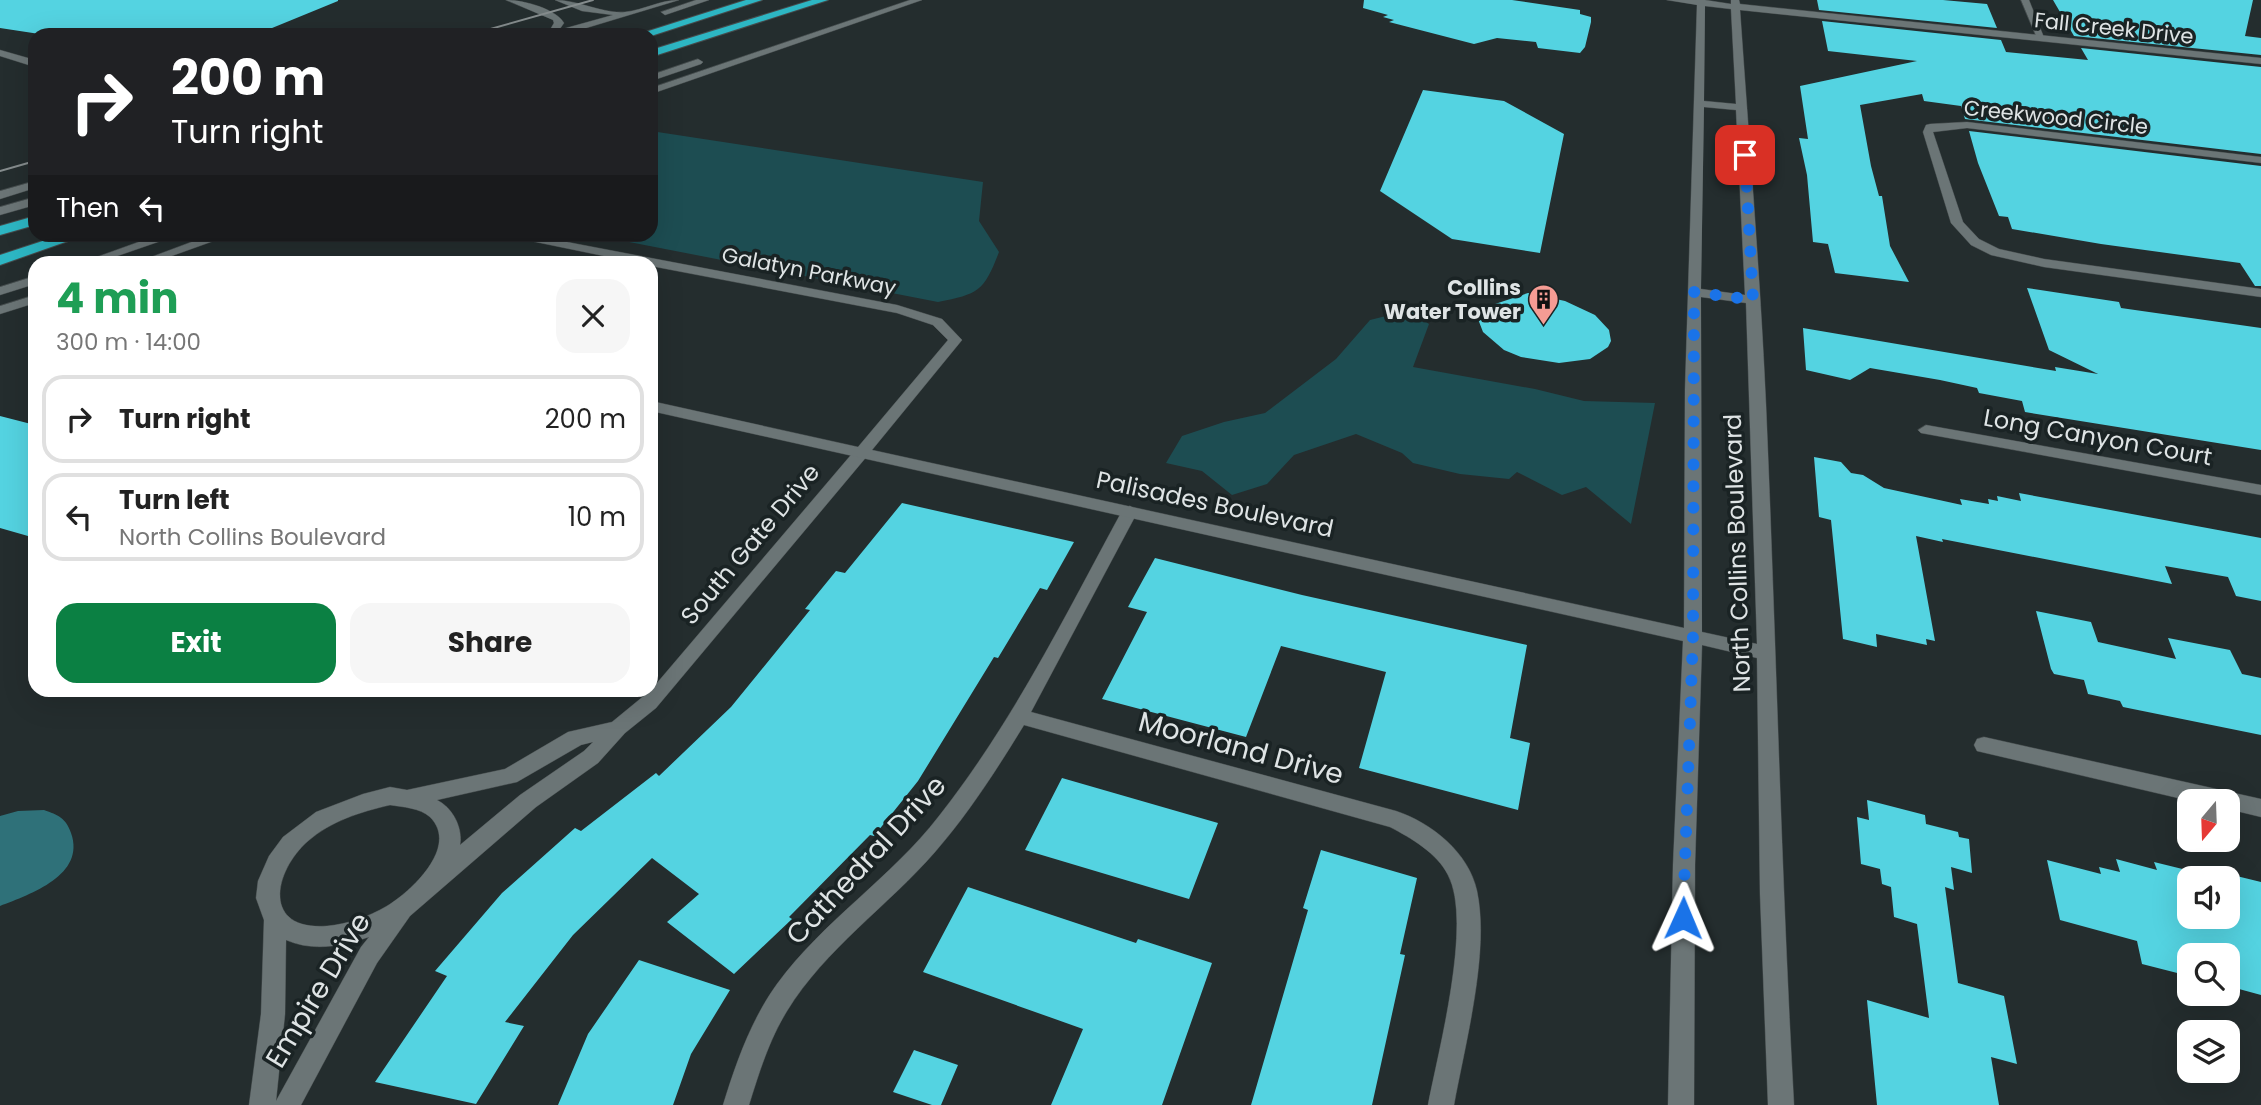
<!DOCTYPE html>
<html lang="en">
<head>
<meta charset="utf-8">
<style>
	:root { --surface:#fff; --page:#f6f6f6; --text:#222; --muted:#767676; --line:#e0e0e0; --accent:#0b8043 }
	body { margin:0; font-family:Poppins,sans-serif; background:var(--page); color:var(--text); height:100vh; display:flex; flex-direction:column; font-size:26px; white-space:nowrap }
	* { box-sizing:border-box; margin:0 }
	p { font-size:23px; color:var(--muted) }
	.icon { flex:none; width:38px; height:38px; fill:none; stroke:currentColor; stroke-width:2; stroke-linecap:round; stroke-linejoin:round }
	.map { position:relative; flex:1; overflow:hidden }
	.sheet { position:absolute; left:28px; top:256px; width:630px; height:441px; display:flex; flex-direction:column; background:var(--surface); border-radius:21px; box-shadow:0 7px 28px #0002 }
	.sheet>* { flex:none }
	.banner { position:absolute; left:28px; top:28px; width:630px; height:214px; border-radius:21px; box-shadow:0 7px 28px #0002; background:#202124; color:#fff; overflow:hidden }
	.needle { width:46px; rotate:199deg }
	.fabs { position:absolute; left:2177px; top:789px; display:grid; gap:14px }
	.fabs a { display:grid; place-items:center; width:63px; height:63px; border-radius:14px; background:var(--surface); box-shadow:0 7px 28px #0002; font-size:35px }
	.pin { position:absolute; display:grid; place-items:center; width:60px; height:60px; color:#fff; margin:-30px; border-radius:14px; box-shadow:0 4px 10px #0006 }
	.me { position:absolute; width:77px; margin:-38px; rotate:1deg; stroke-linejoin:round; filter:drop-shadow(0 0 5px #0008) }
	.turn { display:flex; align-items:center; gap:24px; height:147px; padding:0 28px; font-size:32px }
	.turn .icon { width:91px; height:91px; stroke-width:2.5 }
	.turn b { display:block; font-size:49px; line-height:60px }
	.then { display:flex; align-items:center; height:66px; padding:0 28px; background:#0003; gap:14px; font-size:26px }
	.round { display:grid; place-items:center; flex:none; width:74px; height:74px; border-radius:21px; background:var(--page) }
	.summary { display:flex; align-items:center; justify-content:space-between; height:119px; padding:0 28px }
	h1 { font-size:42px; font-weight:700; line-height:52px; color:#1e9e55 }
	.button { display:flex; gap:14px; margin-top:auto; padding:14px 28px }
	.button a { flex:1; height:80px; border-radius:21px; background:var(--accent); color:#fff; font-size:28px; font-weight:700; line-height:80px; text-align:center }
	.button a+a { background:var(--page); color:var(--text) }
	ul { padding:0; list-style:none }
	li { display:flex; align-items:center; gap:21px; height:88px; margin:0 14px 10px; padding:0 14px; border:4px solid var(--line); border-radius:21px }
	li div { flex:1 }
	li b { display:block; font-size:26px }
	li em { font-style:normal }
	.map>svg:first-child { display:block }
</style>
</head>
<body>
<div class="map">
<svg width="2261" height="1105" viewBox="0 0 2261 1105">
	<rect width="100%" height="100%" fill="#242d2e"/>
	<!-- green -->
	<path fill="#1d4d52" d="M 651,131 L 983,182 L 979,221 L 999,252 C 984,291 979,294 938,302 L 593,235 L 651,234 Z
		M 1410,310 L 1429,324 L 1413,367 L 1535,389 L 1584,401 L 1655,403 L 1631,524 L 1586,487 L 1562,495 L 1517,472 L 1509,479 L 1460,474 L 1413,463 L 1402,453 L 1356,434 L 1294,455 L 1267,484 L 1232,495 L 1202,471 L 1166,463 L 1182,436 L 1224,422 L 1265,413 L 1336,359 L 1370,320 Z"/>
	<!-- water -->
	<path fill="#2f7179" d="M 44,810 C 58,815 66,818 71,833 C 86,875 31,894 0,906 L 0,816 L 18,811 Z"/>
	<!-- building -->
	<path fill="#54d3e1" fill-rule="evenodd" d="M 0,0 L 338,0 L 338,1 L 255,35 L 46,35 L 0,28 Z
		M 1364,0 L 1512,0 L 1580,10 L 1580,14 L 1591,17 L 1591,22 L 1585,47 L 1580,53 L 1538,48 L 1536,42 L 1497,38 L 1474,44 L 1389,22 L 1394,20 L 1383,17 L 1388,15 L 1363,8 Z
		M 1817,0 L 1943,0 L 1987,4 L 1997,28 L 1819,10 Z
		M 2053,0 L 2253,0 L 2245,36 L 2261,38 L 2261,55 L 2074,36 Z
		M 1822,21 L 2001,40 L 2006,52 L 2088,60 L 2081,48 L 2261,67 L 2261,154 L 1965,119 L 1961,106 L 1924,101 L 1922,94 L 1860,105 L 1871,166 L 1879,196 L 1882,196 L 1890,246 L 1909,282 L 1835,273 L 1828,244 L 1813,242 L 1807,175 L 1799,138 L 1808,139 L 1800,86 L 1917,61 L 1828,51 Z
		M 1423,90 L 1504,101 L 1564,134 L 1540,253 L 1452,239 L 1380,191 Z
		M 1969,131 L 2261,166 L 2261,286 L 2255,286 L 2240,263 L 2101,244 L 2012,229 L 2008,217 L 1999,216 L 1978,163 Z
		M 2027,288 L 2119,302 L 2121,308 L 2261,328 L 2261,450 L 2025,412 L 2022,401 L 1979,393 L 1977,388 L 1940,380 L 1870,368 L 1850,380 L 1806,370 L 1803,328 L 2056,371 L 2055,367 L 2098,374 L 2049,350 Z
		M 1528,293 L 1565,301 L 1595,315 L 1609,330 L 1611,341 L 1608,347 L 1590,359 L 1559,363 L 1521,357 L 1504,350 L 1483,332 L 1478,319 L 1489,306 Z
		M 0,416 L 35,425 L 35,538 L 0,528 Z
		M 1814,457 L 1841,462 L 1851,473 L 1863,475 L 1884,488 L 1962,505 L 1960,499 L 1989,504 L 1988,499 L 1998,501 L 1997,496 L 2021,501 L 2019,493 L 2261,538 L 2261,601 L 2236,596 L 2228,577 L 2165,566 L 2172,584 L 1942,539 L 1943,542 L 1916,536 L 1935,641 L 1926,639 L 1927,645 L 1876,634 L 1877,647 L 1843,639 L 1831,520 L 1819,517 Z
		M 902,503 L 1074,542 L 1047,590 L 1040,588 L 998,658 L 994,657 L 918,781 L 874,836 L 870,835 L 789,917 L 792,919 L 734,974 L 667,922 L 699,894 L 652,858 L 573,935 L 505,1022 L 524,1026 L 476,1104 L 375,1082 L 447,976 L 435,971 L 502,893 L 575,828 L 581,831 L 656,773 L 659,776 L 731,707 L 810,610 L 805,609 L 836,571 L 845,573 Z
		M 1155,558 L 1302,595 L 1527,645 L 1510,738 L 1530,743 L 1518,810 L 1359,768 L 1386,672 L 1281,646 L 1246,737 L 1102,699 L 1147,612 L 1128,607 Z
		M 2036,611 L 2091,622 L 2098,642 L 2176,659 L 2168,638 L 2230,650 L 2242,674 L 2261,678 L 2261,735 L 2123,707 L 2120,701 L 2088,694 L 2084,680 L 2054,674 L 2051,669 Z
		M 1062,778 L 1218,823 L 1189,899 L 1025,850 Z
		M 1867,800 L 1925,815 L 1926,824 L 1958,832 L 1959,837 L 1969,839 L 1972,873 L 1951,867 L 1954,890 L 1945,887 L 1958,983 L 2004,996 L 2017,1064 L 1991,1057 L 1999,1105 L 1877,1105 L 1867,1000 L 1929,1018 L 1917,924 L 1894,917 L 1891,887 L 1882,884 L 1880,869 L 1861,864 L 1857,817 L 1869,820 Z
		M 1321,850 L 1417,878 L 1400,954 L 1405,955 L 1372,1105 L 1251,1105 L 1308,910 L 1303,908 Z
		M 2116,859 L 2157,870 L 2154,862 L 2215,877 L 2212,870 L 2261,882 L 2261,995 L 2228,986 L 2228,956 L 2189,956 L 2189,976 L 2142,964 L 2137,941 L 2060,920 L 2047,860 L 2101,874 L 2099,867 L 2120,872 ZM 2189,878 L 2228,878 L 2228,917 L 2189,917 Z
		M 968,887 L 1136,943 L 1138,939 L 1212,963 L 1162,1105 L 1051,1105 L 1083,1029 L 923,972 Z
		M 639,960 L 730,990 L 691,1054 L 673,1105 L 558,1105 L 588,1034 Z
		M 914,1050 L 958,1065 L 941,1105 L 932,1105 L 893,1092 Z"/>
	<g fill="none" stroke-linecap="round" stroke-linejoin="round">
		<defs>
			<path id="street" d="M 2021,0 L 2029,0 L 2045,40 L 2037,38 Z
				M 1967,122 L 2261,157 L 2261,163 L 1967,128 L 1933,132 L 1963,222 L 1979,239 L 1999,249 L 2044,259 L 2261,289 L 2261,297 L 2044,267 L 1991,255 L 1971,245 L 1951,223 L 1923,132 L 1926,125 L 1930,124 Z
				M 1926,425 L 2261,485 L 2261,495 L 1921,433 L 1918,430 Z
				M 862,447 L 870,452 L 868,455 L 656,708 L 625,733 L 598,763 L 536,807 L 410,916 L 377,963 L 301,1105 L 249,1105 L 261,1014 L 264,920 L 256,898 L 258,881 L 269,856 L 283,837 L 316,812 L 363,794 L 390,787 L 407,790 L 505,769 L 568,732 L 612,722 L 651,690 L 856,449 ZM 593,742 L 584,751 L 520,795 L 460,845 C 463,828 453,808 437,800 L 517,782 L 581,745 ZM 390,805 C 403,807 420,808 430,817 C 460,847 410,892 387,906 C 368,917 348,924 327,926 C 262,931 273,872 308,841 C 331,821 360,812 390,805 ZM 369,937 L 361,947 L 276,1101 L 285,1014 L 286,940 C 314,952 342,946 369,937 Z
				M 1130,506 L 1138,511 L 1031,712 L 1396,811 C 1432,823 1469,853 1477,891 C 1490,952 1465,1044 1454,1105 L 1428,1105 C 1438,1052 1473,922 1448,875 C 1437,853 1411,838 1390,827 L 1024,725 C 997,769 969,813 935,852 C 888,906 825,949 787,1011 C 769,1040 759,1073 749,1105 L 723,1105 C 736,1063 751,1020 777,984 C 823,921 891,878 939,816 C 1013,722 1065,616 1122,511 Z
				M 1984,737 L 2261,799 L 2261,817 L 2228,809 L 2228,802 L 2195,802 L 1977,751 L 1974,745 L 1977,739 Z"/>
			<path id="secondary" d="M 506,0 C 522,0 555,8 564,23 L 559,30 L 613,15 L 582,11 L 555,0 C 578,0 603,14 625,12 C 644,10 660,0 679,0 L 563,35 L 547,35 L 554,23 L 553,20 Z
				M 696,0 L 709,0 L 665,15 L 661,12 Z
				M 910,0 L 922,0 L 651,94 L 651,88 Z
				M 1667,0 L 1705,0 L 1731,4 L 1731,0 L 1739,0 L 1740,4 L 2261,58 L 2261,64 L 1740,10 C 1749,141 1760,272 1766,405 C 1776,638 1781,872 1794,1105 L 1768,1105 L 1760,894 L 1757,658 L 1702,645 L 1695,865 L 1694,1105 L 1668,1105 L 1673,865 L 1683,641 L 651,411 L 651,401 L 858,447 L 948,340 L 933,325 L 897,313 L 651,266 L 651,262 L 633,262 L 497,234 L 525,234 L 897,305 L 942,319 L 962,340 L 872,450 L 1684,628 L 1685,389 L 1697,5 ZM 1705,6 L 1731,9 L 1736,104 L 1704,101 ZM 1704,107 L 1736,110 L 1745,295 L 1701,289 ZM 1701,297 L 1746,303 L 1757,644 L 1702,632 Z
				M 0,50 L 35,60 L 35,67 L 0,56 Z
				M 698,59 L 703,62 L 701,64 L 651,81 L 651,75 Z
				M 35,181 L 35,188 L 0,199 L 0,191 Z
				M 35,197 L 35,205 L 0,215 L 0,207 Z
				M 161,234 L 181,234 L 100,262 L 83,262 Z
				M 213,234 L 233,234 L 155,262 L 138,262 Z
				M 35,276 L 35,284 L 0,295 L 0,287 Z
				M 35,295 L 35,303 L 0,314 L 0,306 Z"/>
			<path id="highway" d="M 746,0 L 762,0 L 651,36 L 636,35 Z
				M 812,0 L 828,0 L 651,57 L 651,50 Z
				M 35,216 L 35,225 L 0,235 L 0,226 Z
				M 64,234 L 88,234 L 0,265 L 0,255 Z"/>
		</defs>
		<!-- street casing -->
		<use href="#street" stroke="#444b4c" stroke-width="1"/>
		<!-- secondary casing -->
		<use href="#secondary" stroke="#444b4c" stroke-width="1"/>
		<!-- highway casing -->
		<use href="#highway" stroke="#444b4c" stroke-width="2"/>
		<!-- street -->
		<use href="#street" fill="#6b7576" fill-rule="evenodd"/>
		<!-- secondary -->
		<use href="#secondary" fill="#6b7576" fill-rule="evenodd"/>
		<!-- highway -->
		<use href="#highway" fill="#2db6c3" fill-rule="evenodd"/>
		<!-- tram -->
		<path stroke="#858c8d" stroke-width="2" d="M 469,35 L 593,0
			M 0,171 L 35,161"/>
	</g>
	<g fill="none" stroke-linecap="round" stroke-linejoin="round">
		<!-- route -->
		<path stroke="#1a73e8" stroke-width="12" stroke-dasharray="0 21.6" d="M 1683,918 L 1693,635 L 1694,292 L 1753,300 L 1745,155"/>
	</g>
	<!-- icons -->
	<defs>
		<symbol id="building-pin" viewBox="-11 -11 22 30"><path d="M0 17L-7.5 6A9.5 9.5 0 1 1 7.5 6Z" fill="#f59c94" stroke="#1a2324"/><path d="M-4-6H4V6H1V3H-1V6H-4ZM-2.5-4.3h1.7v1.8h-1.7ZM.8-4.3h1.7v1.8H.8ZM-2.5-1h1.7V.8h-1.7ZM.8-1h1.7V.8H.8Z" fill="#111"/></symbol>
	</defs>
	<g fill-rule="evenodd">
		<use href="#building-pin" x="1526" y="282" width="35" height="47"/>
	</g>
	<g text-anchor="middle" dominant-baseline="central" stroke-width="7" stroke-linejoin="round" paint-order="stroke">
		<!-- far-street labels -->
		<g font-size="21" fill="#dfe4e5" stroke="#1a2324">
			<text transform="translate(2114 28) rotate(6)">Fall Creek Drive</text>
			<text transform="translate(2056 117) rotate(6)">Creekwood Circle</text>
			<text transform="translate(809 271) rotate(11)">Galatyn Parkway</text>
		</g>
		<!-- far-poi labels -->
		<g font-size="21" font-weight="bold" fill="#dfe4e5" stroke="#1a2324" text-anchor="end">
			<text x="1521" y="287">Collins<tspan x="1521" dy="24">Water Tower</tspan></text>
		</g>
		<!-- street labels -->
		<g font-size="24" fill="#dfe4e5" stroke="#1a2324">
			<text transform="translate(2098 437) rotate(10)">Long Canyon Court</text>
			<text transform="translate(1215 504) rotate(12)">Palisades Boulevard</text>
			<text transform="translate(750 544) rotate(-50)">South Gate Drive</text>
			<text transform="translate(1737 553) rotate(-92)">North Collins Boulevard</text>
		</g>
		<!-- near-street labels -->
		<g font-size="28" fill="#dfe4e5" stroke="#1a2324">
			<text transform="translate(1241 748) rotate(15)">Moorland Drive</text>
			<text transform="translate(866 860) rotate(-47)">Cathedral Drive</text>
			<text transform="translate(318 990) rotate(-59)">Empire Drive</text>
		</g>
	</g>
</svg>
<div class="fabs">
<a><svg class="needle" viewBox="-14 -14 28 28"><path d="M0-13l5 13h-10z" fill="#e53935"/><path d="M0 13l5-13h-10z" fill="#767676"/></svg></a>
<a><svg class="icon" aria-label="sound" viewBox="0 0 24 24"><path d="M4 9h4l5-4v14l-5-4H4zM17 9q2 3 0 6"/></svg></a>
<a><svg class="icon" aria-label="search" viewBox="0 0 24 24"><circle cx="10" cy="10" r="6"/><path d="M15 15l6 6"/></svg></a>
<a><svg class="icon" aria-label="layers" viewBox="0 0 24 24"><path d="M12 4l9 5-9 5-9-5zM3 14l9 5 9-5"/></svg></a>
</div>
<div class="pin" style="left:1745px;top:155px;background:#d93025"><svg class="icon" aria-label="arrive" viewBox="0 0 24 24"><path d="M6 21V4h12l-3 4 3 4H6"/></svg></div>
<svg class="me" style="left:1683px;top:918px" viewBox="-20 -20 40 40"><path d="M0-17L14 15 0 8-14 15z" fill="#1a73e8" stroke="#fff" stroke-width="4"/></svg>
<div class="banner">
<div class="turn"><svg class="icon" aria-label="right" viewBox="0 0 24 24"><path d="M7 20v-9h11M14 6l5 5-5 5"/></svg><div><b>200 m</b>Turn right</div></div>
<div class="then">Then<svg class="icon" aria-label="left" viewBox="0 0 24 24"><path d="M17 20v-9H6M10 6l-5 5 5 5"/></svg></div>
</div>
<section class="sheet">
<div class="summary"><div><h1>4 min</h1><p>300 m · 14:00</p></div><a class="round"><svg class="icon" aria-label="close" viewBox="0 0 24 24"><path d="M6 6l12 12M18 6L6 18"/></svg></a></div>
<ul>
<li><svg class="icon" aria-label="right" viewBox="0 0 24 24"><path d="M7 20v-9h11M14 6l5 5-5 5"/></svg><div><b>Turn right</b></div><em>200 m</em></li>
<li><svg class="icon" aria-label="left" viewBox="0 0 24 24"><path d="M17 20v-9H6M10 6l-5 5 5 5"/></svg><div><b>Turn left</b><p>North Collins Boulevard</p></div><em>10 m</em></li>
</ul>
<div class="button"><a>Exit</a><a>Share</a></div>
</section>
</div>
</body>
</html>
